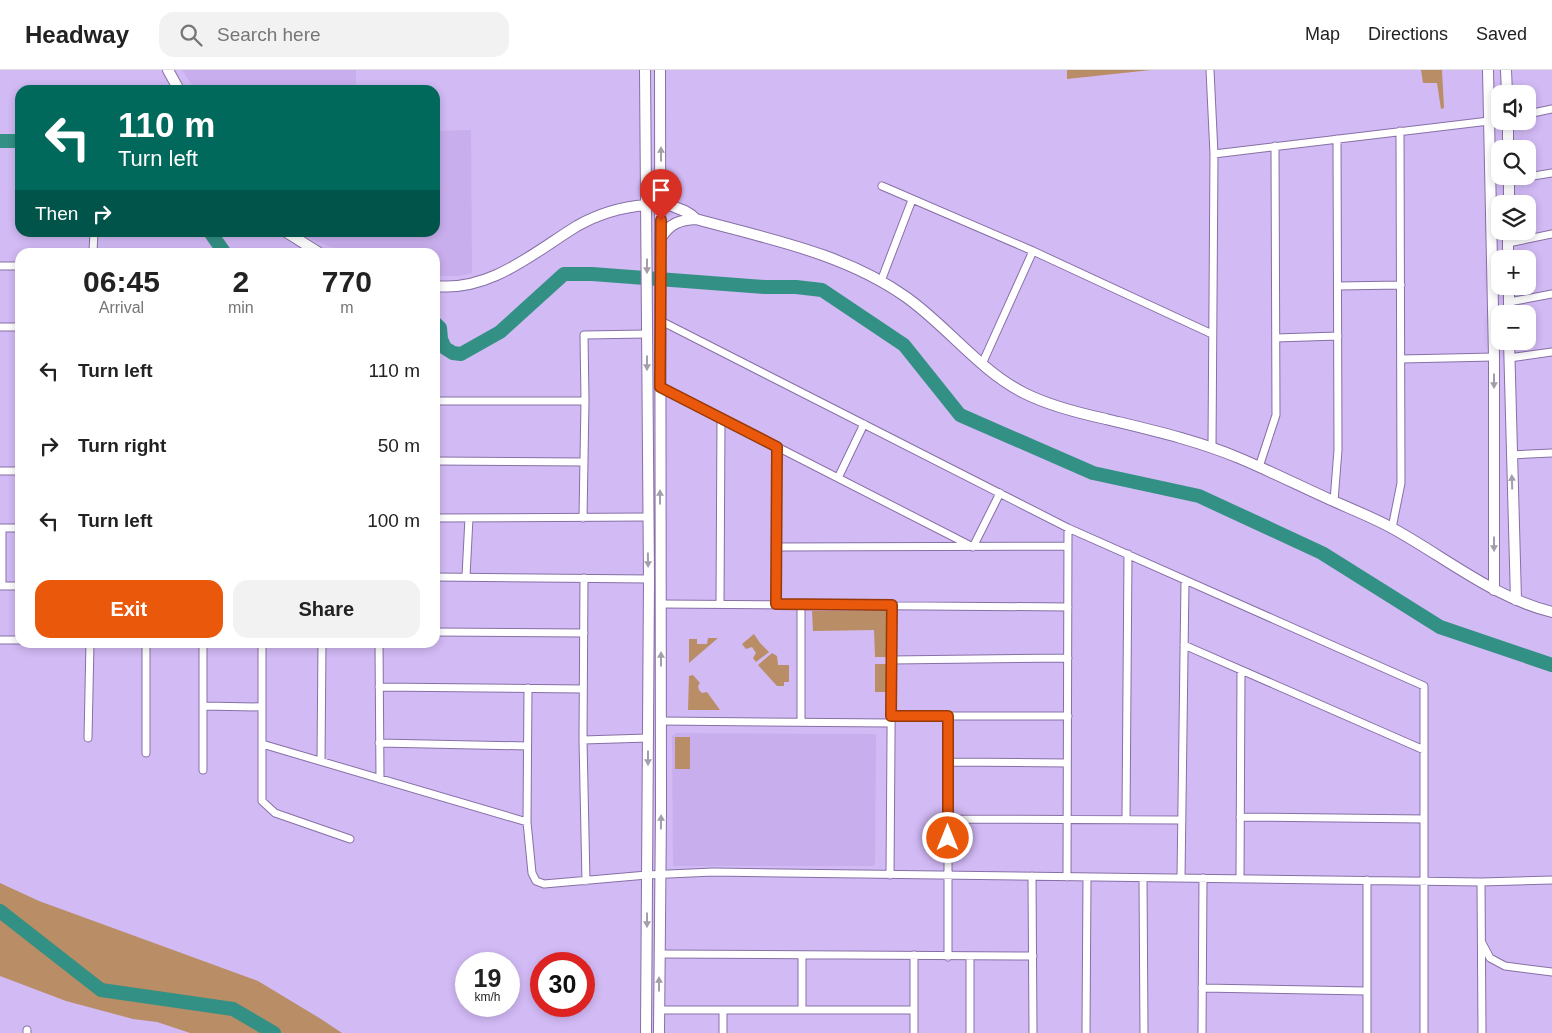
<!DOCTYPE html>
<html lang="en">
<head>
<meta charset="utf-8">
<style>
	:root { --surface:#fff; --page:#f2f2f2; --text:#222; --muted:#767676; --line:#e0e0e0; --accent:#ea580c }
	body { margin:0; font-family:Arial,sans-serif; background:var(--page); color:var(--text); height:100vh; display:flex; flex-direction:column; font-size:19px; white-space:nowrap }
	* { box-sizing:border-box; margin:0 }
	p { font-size:16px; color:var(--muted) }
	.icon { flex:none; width:28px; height:28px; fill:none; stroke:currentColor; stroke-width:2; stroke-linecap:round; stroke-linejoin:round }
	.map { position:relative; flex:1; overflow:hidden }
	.side { position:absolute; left:15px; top:178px; width:425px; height:400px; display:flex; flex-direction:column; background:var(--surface); border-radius:15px; box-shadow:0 2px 8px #0003 }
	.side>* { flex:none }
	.top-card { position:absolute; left:15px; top:15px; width:425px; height:152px; border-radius:15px; box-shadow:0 2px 8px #0003; background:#00695c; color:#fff; overflow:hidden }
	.buttons { position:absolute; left:1491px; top:15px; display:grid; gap:10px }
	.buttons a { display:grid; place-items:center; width:45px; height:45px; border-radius:10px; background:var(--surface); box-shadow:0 2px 8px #0003; font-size:25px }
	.speed { position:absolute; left:455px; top:882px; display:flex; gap:10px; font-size:25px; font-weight:700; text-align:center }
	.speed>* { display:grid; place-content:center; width:65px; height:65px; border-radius:50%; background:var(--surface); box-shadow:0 2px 8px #0003; line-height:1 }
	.speed small { font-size:12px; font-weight:400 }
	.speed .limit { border:8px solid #d22; background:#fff; color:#111 }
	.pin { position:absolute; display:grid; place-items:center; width:42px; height:42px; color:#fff; margin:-51px -21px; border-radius:50% 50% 50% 0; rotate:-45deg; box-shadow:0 0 5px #0007 }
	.pin .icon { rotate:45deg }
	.me { position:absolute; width:55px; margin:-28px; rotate:0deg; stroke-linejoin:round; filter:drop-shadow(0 0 4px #0008) }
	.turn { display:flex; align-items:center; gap:18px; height:105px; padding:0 20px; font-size:22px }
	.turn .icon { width:65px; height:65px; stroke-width:2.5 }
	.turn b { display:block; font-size:35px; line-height:42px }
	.then { display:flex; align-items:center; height:48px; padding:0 20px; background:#0003; gap:10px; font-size:19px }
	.eta { display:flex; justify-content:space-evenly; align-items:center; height:85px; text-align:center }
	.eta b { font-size:30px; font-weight:700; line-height:35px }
	.primary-button { display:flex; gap:10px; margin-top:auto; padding:10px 20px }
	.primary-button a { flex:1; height:58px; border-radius:15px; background:var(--accent); color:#fff; font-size:20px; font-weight:700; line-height:58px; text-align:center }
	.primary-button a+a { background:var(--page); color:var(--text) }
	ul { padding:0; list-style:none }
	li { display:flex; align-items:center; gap:15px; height:75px; padding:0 20px }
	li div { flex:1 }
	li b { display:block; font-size:19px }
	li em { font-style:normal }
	header { display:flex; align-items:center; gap:30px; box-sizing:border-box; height:70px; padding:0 25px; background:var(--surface); border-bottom:1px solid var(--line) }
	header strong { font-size:24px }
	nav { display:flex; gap:28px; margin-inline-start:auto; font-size:18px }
	.search { width:350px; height:45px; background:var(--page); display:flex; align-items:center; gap:12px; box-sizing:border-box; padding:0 18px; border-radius:15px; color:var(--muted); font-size:19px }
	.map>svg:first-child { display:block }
</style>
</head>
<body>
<header>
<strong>Headway</strong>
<div class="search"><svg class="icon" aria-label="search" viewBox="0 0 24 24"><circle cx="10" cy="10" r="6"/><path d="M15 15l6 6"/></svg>Search here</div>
<nav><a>Map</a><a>Directions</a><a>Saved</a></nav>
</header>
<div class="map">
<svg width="1552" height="963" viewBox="0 0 1552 963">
	<rect width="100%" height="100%" fill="#d2baf5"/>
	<!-- built -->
	<path fill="#c9aeee" d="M 182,0 L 356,0 L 356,20 L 195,20 Z
		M 471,60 L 472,203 L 459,206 L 435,206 L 435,182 L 345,182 L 305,167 L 297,163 L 435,162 L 435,61 Z
		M 676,663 L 875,664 L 876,666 L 875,795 L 873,796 L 673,796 L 672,666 Z"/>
	<!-- green -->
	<path fill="#b98d65" d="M 1067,0 L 1151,0 L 1067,9 Z
		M 1421,0 L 1442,0 L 1444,38 L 1441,39 L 1437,13 L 1423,13 Z
		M 812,541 L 887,541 L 887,587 L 875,587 L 874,560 L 813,561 Z
		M 754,564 L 760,573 L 769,582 L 756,592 L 753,588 L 756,583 L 752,577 L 746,579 L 742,574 Z
		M 708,568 L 718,568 L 689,593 L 689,569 L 697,569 L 697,574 L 707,574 Z
		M 772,583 L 777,586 L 778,595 L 789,595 L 789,612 L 784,612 L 784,616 L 777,616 L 758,595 Z
		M 875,594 L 887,594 L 887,622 L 875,622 Z
		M 693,605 L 700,613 L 698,616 L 699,620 L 702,623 L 707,622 L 720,640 L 688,640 L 689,606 Z
		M 675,667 L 690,667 L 690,699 L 675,699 Z
		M 0,813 L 39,831 L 258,911 L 321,949 L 342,963 L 190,963 L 157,952 L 133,949 L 66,931 L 0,906 Z"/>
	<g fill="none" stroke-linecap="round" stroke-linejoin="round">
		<!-- river -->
		<path stroke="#339084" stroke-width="14" d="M 0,71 L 20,71
			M 210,162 L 224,182
			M 435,253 L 440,258 L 441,269 L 445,278 L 453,283 L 461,284 L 500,262 L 564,204 L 592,204 L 765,217 L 796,217 L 822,220 L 904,275 L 960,345 L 1093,403 L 1199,426 L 1322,483 L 1440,557 L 1552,595
			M 0,841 L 101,920 L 233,939 L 274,963"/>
		<defs>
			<path id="minor" d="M 1210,0 L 1214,84 L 1212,377
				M 1528,44 L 1552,39
				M 1214,84 L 1489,51
				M 1509,110 L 1552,103
				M 882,116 L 1033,181 L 1212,264
				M 1508,173 L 1552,164
				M 93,182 L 94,162
				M 0,196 L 20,196
				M 881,211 L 912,130
				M 1338,216 L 1401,215
				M 1509,232 L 1552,224
				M 661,251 L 1068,458 L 1424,616 L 1424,963
				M 0,257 L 20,257
				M 1276,268 L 1338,266
				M 1509,288 L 1552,282
				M 1401,289 L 1494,287
				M 982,294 L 1033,181
				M 660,317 L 973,477 L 1000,423
				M 435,331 L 585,331
				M 1511,385 L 1552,383
				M 435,391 L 584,392
				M 1259,397 L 1276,345 L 1275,76
				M 0,401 L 20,401
				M 838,408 L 864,354
				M 1334,431 L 1338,380 L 1337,69
				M 435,448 L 648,447
				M 583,448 L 585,331 L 584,265 L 647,264
				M 0,458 L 20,458
				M 1392,458 L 1401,413 L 1400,61
				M 776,477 L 1068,476
				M 466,506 L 469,448
				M 435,507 L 649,509
				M 584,508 L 583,670 L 586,811
				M 0,516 L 20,516
				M 2,516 L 2,458
				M 661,534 L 1068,537
				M 720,534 L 721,348
				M 776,535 L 777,377
				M 801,535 L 801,652
				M 435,562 L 584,563
				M 0,570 L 20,570
				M 262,572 L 262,731 L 275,743 L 350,769
				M 379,572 L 380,709
				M 1184,575 L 1424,680
				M 891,590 L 1068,588
				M 379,617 L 583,619
				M 528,618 L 527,752 L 532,803 L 536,811 L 544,814 L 647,805 L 713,802 L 1481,812 L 1552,810
				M 203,636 L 262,637
				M 891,646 L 1068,646
				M 661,651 L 891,653
				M 88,668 L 90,572
				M 583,670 L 648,668
				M 379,673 L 527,676
				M 262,674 L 527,752
				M 146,683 L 146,572
				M 321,691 L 322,572
				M 948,692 L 1067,693
				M 203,700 L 203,572
				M 1240,747 L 1424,749
				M 948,749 L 1182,750
				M 1126,749 L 1128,484
				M 890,805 L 892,535
				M 1032,806 L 1033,963
				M 1067,807 L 1068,458
				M 1143,808 L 1144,963
				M 1181,808 L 1185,510
				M 1240,809 L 1241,600
				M 1481,812 L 1482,963
				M 1482,873 L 1490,888 L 1505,896 L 1552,902
				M 660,884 L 1033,886
				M 914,885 L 914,963
				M 970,886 L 970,963
				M 948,887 L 948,646
				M 1202,918 L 1366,921
				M 659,940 L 913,940
				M 802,940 L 802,885
				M 27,960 L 27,963
				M 723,963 L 723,940
				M 1086,963 L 1087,807
				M 1202,963 L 1203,808
				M 1367,963 L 1367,810"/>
			<path id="secondary" d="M 168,0 L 179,20
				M 645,0 L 649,509 L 646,963
				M 1488,0 L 1494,287 L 1494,520
				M 1506,0 L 1507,24
				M 1508,51 L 1508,79
				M 661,131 C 673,138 687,139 696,149
				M 1509,134 L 1509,106
				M 1508,161 L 1508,189
				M 286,162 L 318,182
				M 661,168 C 670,153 680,150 696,149 C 768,169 844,183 906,227 C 947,256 979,300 1024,323 C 1050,336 1078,343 1106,349 C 1151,360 1196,370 1239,388 C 1270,401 1300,416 1331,430 C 1351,439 1372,447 1392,458 C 1445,487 1492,527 1552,542
				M 435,216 C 490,222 533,183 577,156 C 598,144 622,137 646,135
				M 1509,216 L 1509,244
				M 1509,271 L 1516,530
				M 659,963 L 661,740 L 660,0"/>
		</defs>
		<!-- minor casing -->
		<use href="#minor" stroke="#8770a6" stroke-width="9"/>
		<!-- secondary casing -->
		<use href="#secondary" stroke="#8770a6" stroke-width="12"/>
		<!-- minor -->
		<use href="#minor" stroke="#fff" stroke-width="7"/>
		<!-- secondary -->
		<use href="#secondary" stroke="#fff" stroke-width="10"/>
	</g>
	<!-- one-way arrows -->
	<defs><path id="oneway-solid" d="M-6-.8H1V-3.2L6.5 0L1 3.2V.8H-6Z" transform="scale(1.25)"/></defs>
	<g fill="#a39ea9">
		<use href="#oneway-solid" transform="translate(661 84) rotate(-90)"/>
		<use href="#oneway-solid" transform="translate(647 196) rotate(90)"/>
		<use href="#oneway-solid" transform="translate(647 293) rotate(90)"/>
		<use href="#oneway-solid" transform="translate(1494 311) rotate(90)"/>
		<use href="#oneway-solid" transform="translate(1512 412) rotate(-92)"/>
		<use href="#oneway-solid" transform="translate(660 427) rotate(-90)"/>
		<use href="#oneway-solid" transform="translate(1494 474) rotate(90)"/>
		<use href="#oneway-solid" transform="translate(648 490) rotate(89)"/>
		<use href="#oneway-solid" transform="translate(661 589) rotate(-90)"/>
		<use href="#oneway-solid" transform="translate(648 688) rotate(90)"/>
		<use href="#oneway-solid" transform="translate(661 752) rotate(-89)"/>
		<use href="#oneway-solid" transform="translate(647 850) rotate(90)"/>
		<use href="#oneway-solid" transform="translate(659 914) rotate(-90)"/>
	</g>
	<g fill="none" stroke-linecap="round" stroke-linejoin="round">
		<defs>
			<path id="route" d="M 661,150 L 660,317 L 777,377 L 776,534 L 892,535 L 891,646 L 948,646 L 948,768"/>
		</defs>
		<!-- route casing -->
		<use href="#route" stroke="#983908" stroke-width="12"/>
		<!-- route -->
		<use href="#route" stroke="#ea580c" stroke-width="9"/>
	</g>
</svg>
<div class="buttons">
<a><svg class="icon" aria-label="sound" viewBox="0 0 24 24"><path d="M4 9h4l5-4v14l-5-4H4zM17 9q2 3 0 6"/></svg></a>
<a><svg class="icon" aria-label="search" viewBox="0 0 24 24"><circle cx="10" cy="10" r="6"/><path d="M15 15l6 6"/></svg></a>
<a><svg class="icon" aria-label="layers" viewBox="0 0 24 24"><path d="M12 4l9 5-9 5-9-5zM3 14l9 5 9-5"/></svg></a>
<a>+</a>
<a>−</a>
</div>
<div class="speed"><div>19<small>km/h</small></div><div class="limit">30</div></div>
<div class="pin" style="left:661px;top:150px;background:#d93025"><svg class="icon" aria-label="arrive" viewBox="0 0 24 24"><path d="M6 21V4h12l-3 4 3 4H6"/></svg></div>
<svg class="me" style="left:948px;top:768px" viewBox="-20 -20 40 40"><circle r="17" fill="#ea580c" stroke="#fff" stroke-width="3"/><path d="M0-11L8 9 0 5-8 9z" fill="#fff"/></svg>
<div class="top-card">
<div class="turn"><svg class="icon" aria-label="left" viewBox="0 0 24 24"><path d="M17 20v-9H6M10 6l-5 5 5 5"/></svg><div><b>110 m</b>Turn left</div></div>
<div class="then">Then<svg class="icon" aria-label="right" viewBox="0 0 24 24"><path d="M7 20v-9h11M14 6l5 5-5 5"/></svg></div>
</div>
<section class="side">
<div class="eta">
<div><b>06:45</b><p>Arrival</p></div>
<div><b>2</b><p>min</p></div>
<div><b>770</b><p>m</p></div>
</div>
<ul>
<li><svg class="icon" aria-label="left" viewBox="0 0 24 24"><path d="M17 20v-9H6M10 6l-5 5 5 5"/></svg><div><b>Turn left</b></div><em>110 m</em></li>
<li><svg class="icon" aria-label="right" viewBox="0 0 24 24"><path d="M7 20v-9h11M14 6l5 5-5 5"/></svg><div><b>Turn right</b></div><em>50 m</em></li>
<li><svg class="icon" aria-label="left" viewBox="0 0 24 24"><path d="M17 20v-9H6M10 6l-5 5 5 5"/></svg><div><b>Turn left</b></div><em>100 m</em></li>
</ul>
<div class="primary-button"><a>Exit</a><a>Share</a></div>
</section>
</div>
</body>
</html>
